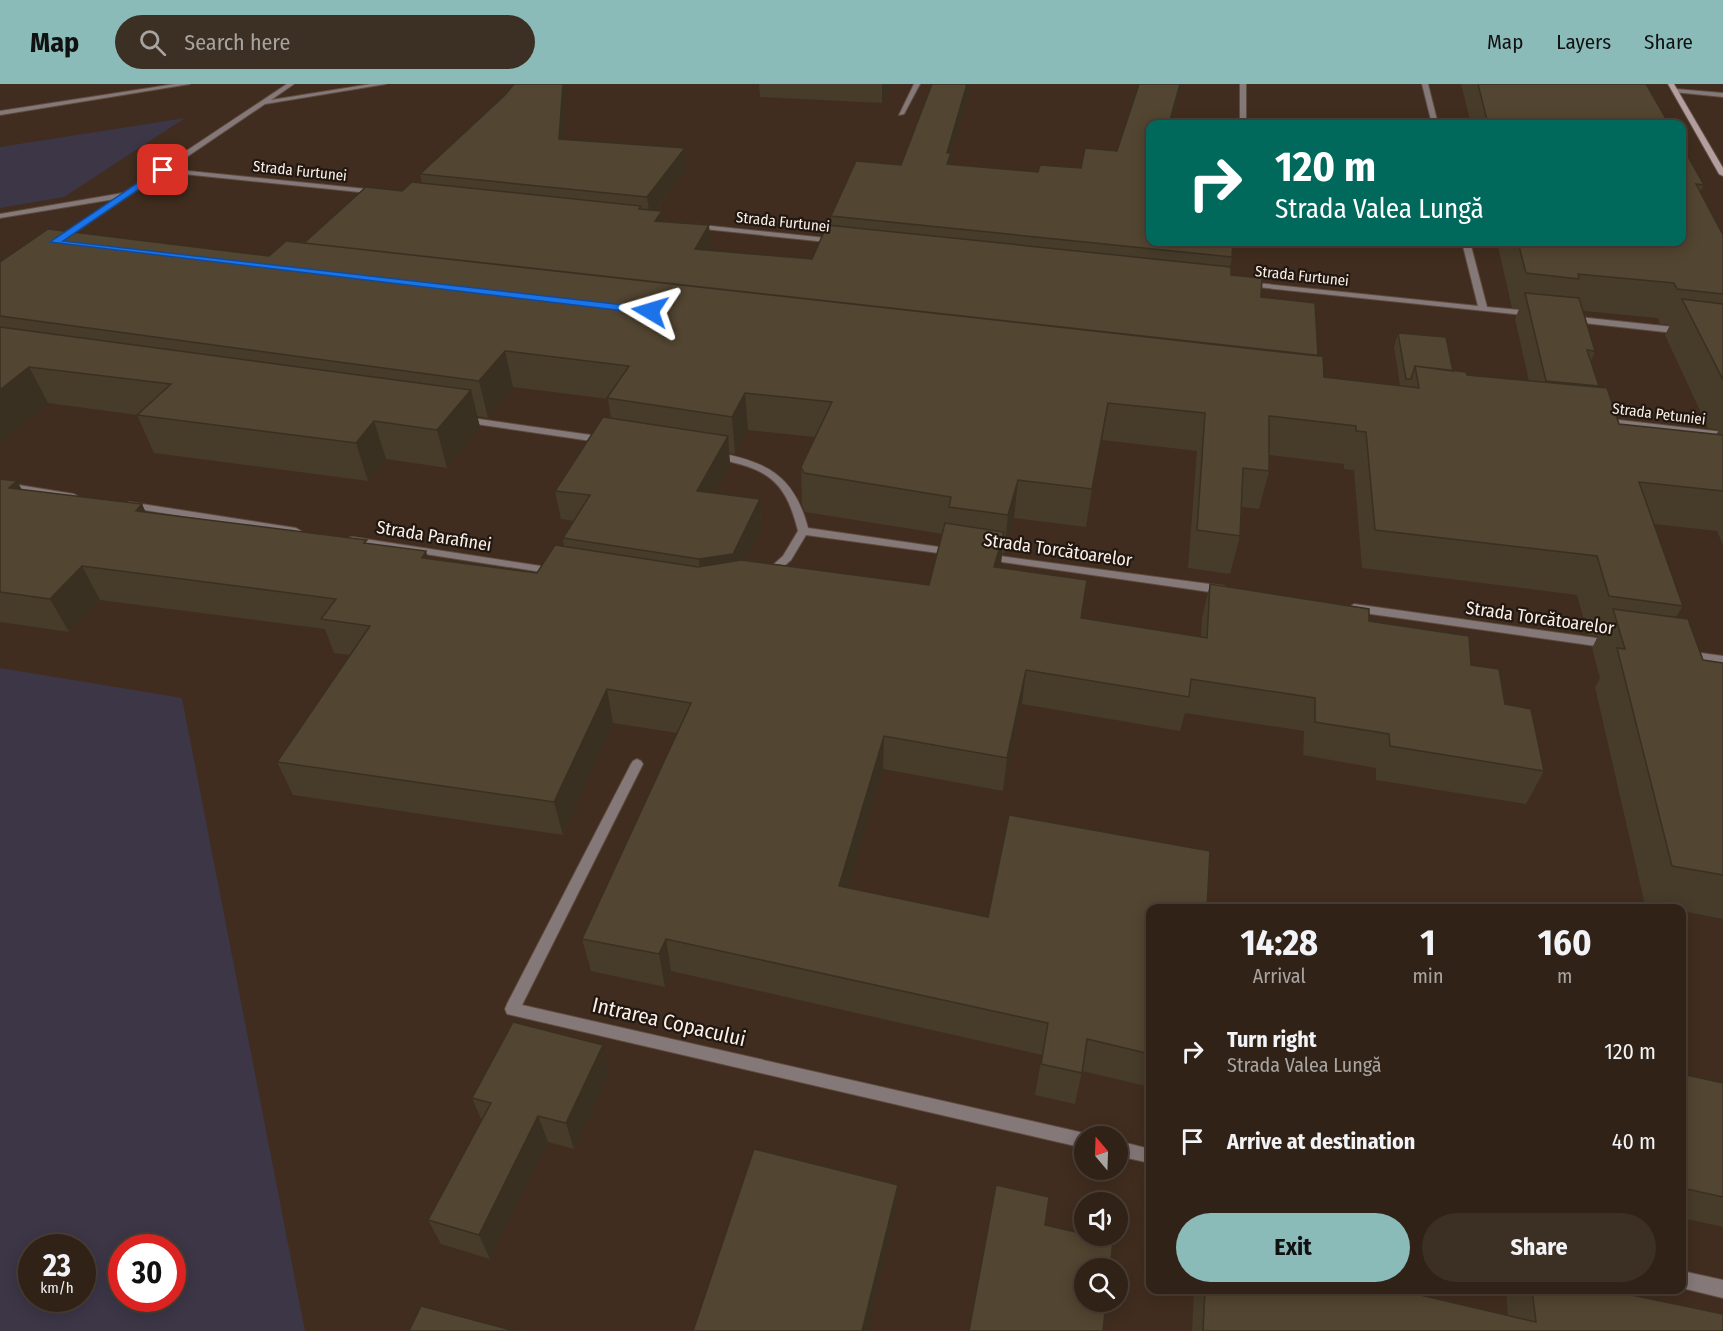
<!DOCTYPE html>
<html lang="en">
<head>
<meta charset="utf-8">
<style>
	:root { --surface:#302217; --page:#3c2f24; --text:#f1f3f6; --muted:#a8a4a1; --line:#4b3f36; --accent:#8bbbb9 }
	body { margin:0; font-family:"Fira Sans Condensed",sans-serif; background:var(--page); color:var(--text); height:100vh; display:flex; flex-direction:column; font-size:22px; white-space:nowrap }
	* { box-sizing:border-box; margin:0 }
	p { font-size:20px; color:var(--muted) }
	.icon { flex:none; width:33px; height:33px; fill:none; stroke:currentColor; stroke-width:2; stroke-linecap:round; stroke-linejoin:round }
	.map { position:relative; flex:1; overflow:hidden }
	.drawer { position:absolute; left:1146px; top:820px; width:540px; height:390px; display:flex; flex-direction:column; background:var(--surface); border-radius:12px; box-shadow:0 3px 15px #0003,0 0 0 2px var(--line) }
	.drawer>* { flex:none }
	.hud { position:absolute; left:1146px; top:36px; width:540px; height:126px; border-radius:12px; box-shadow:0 3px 15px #0003,0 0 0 2px var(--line); background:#00695c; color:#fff; overflow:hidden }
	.needle { width:39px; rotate:341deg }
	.buttons { position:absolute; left:1074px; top:1042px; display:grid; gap:12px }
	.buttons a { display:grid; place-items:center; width:54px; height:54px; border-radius:50%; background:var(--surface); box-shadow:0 3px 15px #0003,0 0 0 2px var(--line); font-size:30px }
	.speed { position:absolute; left:18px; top:1150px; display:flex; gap:12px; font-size:30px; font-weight:700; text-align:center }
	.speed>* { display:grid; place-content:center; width:78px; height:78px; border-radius:50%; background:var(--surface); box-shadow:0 3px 15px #0003,0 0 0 2px var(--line); line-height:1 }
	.speed small { font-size:15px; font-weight:400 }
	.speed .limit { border:9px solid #d22; background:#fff; color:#111 }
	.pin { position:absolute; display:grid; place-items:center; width:51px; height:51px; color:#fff; margin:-26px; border-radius:12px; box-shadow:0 3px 9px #0006 }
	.me { position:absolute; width:66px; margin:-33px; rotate:277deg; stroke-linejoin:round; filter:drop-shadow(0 0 4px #0008) }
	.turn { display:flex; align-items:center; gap:21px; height:126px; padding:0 30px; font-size:27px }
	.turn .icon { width:78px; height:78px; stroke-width:2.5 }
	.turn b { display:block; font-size:42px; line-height:51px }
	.eta { display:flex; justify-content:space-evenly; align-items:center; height:102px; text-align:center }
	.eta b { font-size:36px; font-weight:700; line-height:42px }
	.button { display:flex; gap:12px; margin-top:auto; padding:12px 30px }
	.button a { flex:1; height:69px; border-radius:36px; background:var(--accent); color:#111; font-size:24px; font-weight:700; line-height:69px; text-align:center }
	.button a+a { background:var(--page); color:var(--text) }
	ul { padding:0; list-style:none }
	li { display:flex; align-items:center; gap:18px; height:90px; padding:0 30px }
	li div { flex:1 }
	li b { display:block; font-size:22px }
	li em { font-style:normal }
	header { display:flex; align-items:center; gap:36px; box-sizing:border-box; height:84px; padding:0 30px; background:var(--accent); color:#111 }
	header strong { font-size:28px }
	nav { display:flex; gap:33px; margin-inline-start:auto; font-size:21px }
	.search { width:420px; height:54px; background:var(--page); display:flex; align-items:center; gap:15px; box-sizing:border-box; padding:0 21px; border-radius:33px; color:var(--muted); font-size:22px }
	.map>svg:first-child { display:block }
</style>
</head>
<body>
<header>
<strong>Map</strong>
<div class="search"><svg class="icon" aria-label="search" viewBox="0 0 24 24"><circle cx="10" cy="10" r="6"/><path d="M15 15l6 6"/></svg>Search here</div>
<nav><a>Map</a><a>Layers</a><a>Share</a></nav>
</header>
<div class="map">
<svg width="1723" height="1247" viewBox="0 0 1723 1247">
	<rect width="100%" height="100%" fill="#402d1f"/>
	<!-- industrial -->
	<path fill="#3c3647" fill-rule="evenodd" d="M 185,34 L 64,113 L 0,124 L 0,63 Z
		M 0,584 L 182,614 L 305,1247 L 0,1247 ZM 32,1164 L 82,1164 L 82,1215 L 32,1215 ZM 122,1164 L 172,1164 L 172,1215 L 122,1215 Z"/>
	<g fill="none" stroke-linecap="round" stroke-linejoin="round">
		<defs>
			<path id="minor" d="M 175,0 L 190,0 L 0,31 L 0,27 Z
				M 287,0 L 294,0 L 271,16 L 371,0 L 386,0 L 265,20 L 169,85 L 376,106 L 380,108 L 379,110 L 164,88 L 61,158 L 54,156 L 115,115 L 0,134 L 0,130 L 123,109 Z
				M 914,0 L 920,0 L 904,30 L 899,31 Z
				M 1240,0 L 1246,0 L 1246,40 L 1240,40 Z
				M 1422,0 L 1428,0 L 1438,40 L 1432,40 Z
				M 1676,5 L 1723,9 L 1723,13 L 1674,8 L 1674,6 Z
				M 692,140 L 836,155 L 840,157 L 836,159 L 695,144 L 692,144 Z
				M 1462,158 L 1470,158 L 1487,223 L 1531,227 L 1534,228 L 1534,232 L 1247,202 L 1243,200 L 1247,198 L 1478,222 Z
				M 1569,232 L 1683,244 L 1687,247 L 1683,250 L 1566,237 L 1565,235 Z
				M 465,333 L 605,353 L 610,356 L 605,359 L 462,338 L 460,336 Z
				M 1602,334 L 1723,348 L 1723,354 L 1599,339 L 1597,337 Z
				M 714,368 C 766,377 794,391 808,444 L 953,465 L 958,468 L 953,471 L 806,451 L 791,476 L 773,492 L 765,492 L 764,490 L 765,488 L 783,472 L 798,447 C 784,390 763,385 711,373 L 709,371 Z
				M 0,398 L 74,410 L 79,413 L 74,416 L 0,404 Z
				M 129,418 L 296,444 L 301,447 L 296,450 L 125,423 L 124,421 Z
				M 352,453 L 554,484 L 559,487 L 554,490 L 348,458 L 347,456 L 348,454 Z
				M 985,470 L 1224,502 L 1229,506 L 1224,510 L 981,475 L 980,473 L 981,471 Z
				M 1354,520 L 1610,556 L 1616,560 L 1610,564 L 1350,527 L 1348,524 Z
				M 1686,567 L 1723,572 L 1723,580 L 1682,574 L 1680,571 L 1682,568 Z
				M 637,675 L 641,677 L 643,680 L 522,921 L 1084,1049 L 1090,1053 L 1084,1053 L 1084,1064 L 507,930 L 505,925 L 507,920 L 631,680 L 633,677 Z
				M 1118,1057 L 1150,1065 L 1150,1079 L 1118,1072 Z
				M 1682,1187 L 1723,1196 L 1723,1214 L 1682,1204 Z"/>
			<path id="secondary" d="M 1668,0 L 1674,0 L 1723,84 L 1723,92 L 1719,90 Z"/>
		</defs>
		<!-- minor casing -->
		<use href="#minor" stroke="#5e4c3f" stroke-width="2"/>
		<!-- secondary casing -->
		<use href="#secondary" stroke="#5e4c3f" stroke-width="2"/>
		<!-- minor -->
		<use href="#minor" fill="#857878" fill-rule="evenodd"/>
		<!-- secondary -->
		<use href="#secondary" fill="#b49fa0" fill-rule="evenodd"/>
	</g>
	<!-- wall -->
	<path fill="#473b2a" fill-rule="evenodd" d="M 759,0 L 894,0 L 882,19 L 760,13 Z
		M 932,0 L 970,0 L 969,8 L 951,73 L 950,80 L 1038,88 L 1081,84 L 1117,67 L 1139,0 L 1182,0 L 1171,40 L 1150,40 L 1150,158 L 1232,173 L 1230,183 L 1231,191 L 1261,213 L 1318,272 L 1324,293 L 1400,301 L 1394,263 L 1398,249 L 1453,287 L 1467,291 L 1529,297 L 1515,235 L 1519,225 L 1512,224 L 1497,158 L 1682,158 L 1682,62 L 1704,101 L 1700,108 L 1723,151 L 1723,461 L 1717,447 L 1654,440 L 1683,522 L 1676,533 L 1703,576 L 1723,579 L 1723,835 L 1682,827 L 1682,825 L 1670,825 L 1645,821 L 1595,603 L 1600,594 L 1592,564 L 1598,552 L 1588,551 L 1577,511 L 1362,484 L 1354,386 L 1344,385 L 1344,380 L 1269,371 L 1269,387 L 1259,425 L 1242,423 L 1240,452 L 1230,490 L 1188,484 L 1197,367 L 1102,356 L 1086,443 L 1014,434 L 1004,469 L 1002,469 L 1000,484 L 1081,534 L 1201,553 L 1202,534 L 1210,500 L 1369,537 L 1471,581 L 1505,620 L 1544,687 L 1526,720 L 1376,696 L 1376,684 L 1303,671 L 1304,647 L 1185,629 L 1180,647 L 1022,620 L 1003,707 L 883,685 L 848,804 L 988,833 L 1150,825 L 1150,1003 L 1082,987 L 1075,1020 L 1035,1011 L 1042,971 L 671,887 L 665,903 L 591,887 L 582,855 L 677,649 L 613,639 L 563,751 L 293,711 L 277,678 L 350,571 L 334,569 L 325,545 L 100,516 L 69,548 L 0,538 L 0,395 L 23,406 L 142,420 L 145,428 L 368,460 L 428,474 L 537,489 L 564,463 L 563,454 L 574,437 L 561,435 L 555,407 L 611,335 L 608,315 L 513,303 L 488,334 L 477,332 L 480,343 L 447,384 L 386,375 L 368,397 L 154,369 L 137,331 L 48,319 L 0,359 L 0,178 L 269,172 L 304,159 L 402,107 L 422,99 L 420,90 L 563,55 L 686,84 L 655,127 L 663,138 L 711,162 L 708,166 L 812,175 L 831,141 L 831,132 L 901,81 ZM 1583,227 L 1658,234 L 1660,240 L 1670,241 L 1665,251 L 1708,344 L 1719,346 L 1716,351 L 1619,340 L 1599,302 L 1591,277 L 1595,267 ZM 748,346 L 815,353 L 801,383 L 802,421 L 805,428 L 943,450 L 929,501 L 746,476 L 761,444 L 760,415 L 714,409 L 730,380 L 729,369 L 735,370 Z
		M 1461,0 L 1646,0 L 1669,40 L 1471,40 Z
		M 610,988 L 574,1065 L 548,1058 L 490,1175 L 441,1160 L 428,1136 L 482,1037 L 472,1014 Z
		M 1682,990 L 1723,999 L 1723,1143 L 1682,1134 Z
		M 1194,1206 L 1399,1206 L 1508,1232 L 1506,1206 L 1621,1206 L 1622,1209 L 1723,1247 L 1192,1247 Z"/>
	<!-- shaded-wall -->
	<path fill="#393022" d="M 563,0 L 567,0 L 562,74 L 559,55 Z
		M 883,0 L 894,0 L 882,19 L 882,1 Z
		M 967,0 L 970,0 L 969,8 L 951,73 L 950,89 L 946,89 L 947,69 Z
		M 1180,0 L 1182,0 L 1171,40 L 1169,40 Z
		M 685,64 L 686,84 L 650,133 L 647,113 Z
		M 662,127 L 664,147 L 655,137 Z
		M 709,141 L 711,162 L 697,186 L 695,165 Z
		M 505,267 L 513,303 L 488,334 L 479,297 Z
		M 29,283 L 48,319 L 0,359 L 0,306 Z
		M 471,306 L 480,343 L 447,384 L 437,346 Z
		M 745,309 L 748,346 L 735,370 L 732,333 Z
		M 1108,319 L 1102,356 L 1086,443 L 1092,405 Z
		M 374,337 L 386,375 L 368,397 L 356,359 Z
		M 728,352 L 730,380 L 700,435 L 697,407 Z
		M 1018,396 L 1014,434 L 1004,469 L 1008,431 Z
		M 17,397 L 35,429 L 9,404 Z
		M 760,415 L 761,444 L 736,499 L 702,504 L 699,475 Z
		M 142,420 L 157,453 L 136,427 Z
		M 1004,448 L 1001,481 L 991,516 L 994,483 Z
		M 426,467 L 436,500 L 422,474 Z
		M 82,482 L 100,516 L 69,548 L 50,515 Z
		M 1026,586 L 1022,620 L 1003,707 L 1007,674 Z
		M 607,605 L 613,639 L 563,751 L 554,718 Z
		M 884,652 L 883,685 L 839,835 L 839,802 Z
		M 666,855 L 671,887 L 665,903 L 659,870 Z
		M 603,961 L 610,988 L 574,1065 L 566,1039 Z
		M 538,1032 L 548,1058 L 490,1175 L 479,1151 Z
		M 898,1101 L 896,1126 L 867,1247 L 862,1247 Z"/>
	<!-- building -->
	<path fill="#524531" stroke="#393022" stroke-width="1.5" d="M 514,0 L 563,0 L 559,55 L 685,64 L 647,113 L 420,90 L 505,11 Z
		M 932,0 L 967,0 L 947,69 L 951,69 L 947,80 L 1038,88 L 1040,81 L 1081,84 L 1085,64 L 1117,67 L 1139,0 L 1180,0 L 1169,40 L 1150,40 L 1150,158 L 1233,158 L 1232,173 L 831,132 L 856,77 L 901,81 Z
		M 1478,0 L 1646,0 L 1669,40 L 1488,40 Z
		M 1682,62 L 1704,101 L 1696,100 L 1723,151 L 1723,210 L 1677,205 L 1674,199 L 1578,190 L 1579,195 L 1526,189 L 1518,158 L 1682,158 Z
		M 412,98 L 641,122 L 639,125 L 662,127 L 655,137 L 709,141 L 695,165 L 812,175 L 827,141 L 1231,183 L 1231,191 L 1262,194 L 1261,213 L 1315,219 L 1318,272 L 304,159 L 366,103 L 402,107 Z
		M 48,145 L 269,172 L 286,157 L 1323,272 L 1324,293 L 1419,304 L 1415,282 L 1466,288 L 1467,291 L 1607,304 L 1619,340 L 1723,351 L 1723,407 L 1639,398 L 1683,522 L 1609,512 L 1597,472 L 1375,446 L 1366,348 L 1356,347 L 1356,342 L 1269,332 L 1269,387 L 1243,384 L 1240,452 L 1197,446 L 1205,329 L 1108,319 L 1092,405 L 1018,396 L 1008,431 L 949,423 L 951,413 L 804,389 L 801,383 L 832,318 L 745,309 L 732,333 L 607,314 L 629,282 L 505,267 L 479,297 L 0,232 L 0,178 Z
		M 1525,209 L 1579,214 L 1595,267 L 1587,266 L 1599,302 L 1546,297 Z
		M 1682,215 L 1723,220 L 1723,296 Z
		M 0,243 L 471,306 L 437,346 L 374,337 L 356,359 L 137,331 L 171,300 L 29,283 L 0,306 Z
		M 1398,249 L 1446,253 L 1453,287 L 1415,282 L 1411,295 L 1406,295 Z
		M 603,333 L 728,352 L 697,407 L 760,415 L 733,470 L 699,475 L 563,454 L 590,411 L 555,407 Z
		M 0,395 L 17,397 L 9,404 L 142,420 L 136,427 L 367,456 L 364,459 L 426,467 L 422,474 L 537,489 L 555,461 L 698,483 L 741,476 L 929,501 L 945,439 L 1004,448 L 994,483 L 1087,496 L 1081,534 L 1207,554 L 1210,500 L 1369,525 L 1369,537 L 1469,552 L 1471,581 L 1499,585 L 1505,620 L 1531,625 L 1544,687 L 1390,662 L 1389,650 L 1315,638 L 1315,614 L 1191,595 L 1189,613 L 1026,586 L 1007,674 L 884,652 L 839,802 L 988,833 L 1009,731 L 1210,767 L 1207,825 L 1150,825 L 1150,970 L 1087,955 L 1082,989 L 1041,980 L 1048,939 L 666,855 L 659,870 L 582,855 L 691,619 L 607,605 L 554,718 L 277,678 L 370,542 L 321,535 L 336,515 L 82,482 L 50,515 L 0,508 Z
		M 1613,525 L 1688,535 L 1703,576 L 1723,579 L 1723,791 L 1672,782 L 1617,564 L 1625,565 Z
		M 513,938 L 603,961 L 566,1039 L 538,1032 L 479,1151 L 428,1136 L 491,1019 L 472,1014 Z
		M 1682,990 L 1723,999 L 1723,1113 L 1682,1104 Z
		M 754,1065 L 898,1101 L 862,1247 L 693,1247 Z
		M 996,1101 L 1049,1113 L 1045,1141 L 1084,1150 L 1084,1152 L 1091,1152 L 1113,1157 L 1110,1185 L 1084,1185 L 1084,1218 L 1106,1218 L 1103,1247 L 969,1247 Z
		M 1205,1206 L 1399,1206 L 1536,1238 L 1532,1206 L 1621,1206 L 1622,1209 L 1723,1230 L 1723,1247 L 1203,1247 Z
		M 421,1222 L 515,1247 L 409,1247 Z"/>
	<!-- route -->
	<path fill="#1a73e8" stroke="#114b97" stroke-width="1.5" d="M 160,84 L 167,86 L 63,157 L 650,224 L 655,227 L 650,230 L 50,158 Z"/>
	<g text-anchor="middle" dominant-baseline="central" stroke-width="4.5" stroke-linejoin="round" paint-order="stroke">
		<!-- far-street labels -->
		<g font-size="15" fill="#fcefe7" stroke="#201811">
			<text transform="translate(300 87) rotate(6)">Strada Furtunei</text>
			<text transform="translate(783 138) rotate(6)">Strada Furtunei</text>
			<text transform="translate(1302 192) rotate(6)">Strada Furtunei</text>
			<text transform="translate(1659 330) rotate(7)">Strada Petuniei</text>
		</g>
		<!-- street labels -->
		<g font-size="18" fill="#fcefe7" stroke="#201811">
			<text transform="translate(434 452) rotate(9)">Strada Parafinei</text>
			<text transform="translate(1058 466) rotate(8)">Strada Torcătoarelor</text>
			<text transform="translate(1540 534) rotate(8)">Strada Torcătoarelor</text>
		</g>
		<!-- near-street labels -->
		<g font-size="21" fill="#fcefe7" stroke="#201811">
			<text transform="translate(669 938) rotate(13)">Intrarea Copacului</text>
		</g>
	</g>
</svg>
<div class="buttons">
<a><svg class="needle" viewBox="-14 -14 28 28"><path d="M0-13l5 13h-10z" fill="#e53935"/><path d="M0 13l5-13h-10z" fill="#a8a4a1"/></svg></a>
<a><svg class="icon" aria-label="sound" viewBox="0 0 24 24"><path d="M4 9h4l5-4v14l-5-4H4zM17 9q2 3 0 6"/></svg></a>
<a><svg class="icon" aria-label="search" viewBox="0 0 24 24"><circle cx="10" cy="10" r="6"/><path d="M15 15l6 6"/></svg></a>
</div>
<div class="speed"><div>23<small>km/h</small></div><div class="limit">30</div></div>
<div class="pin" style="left:163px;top:86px;background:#d93025"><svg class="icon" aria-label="arrive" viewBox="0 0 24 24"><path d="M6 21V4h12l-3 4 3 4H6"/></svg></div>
<svg class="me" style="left:650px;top:227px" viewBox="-20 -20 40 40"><path d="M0-17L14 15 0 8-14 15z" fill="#1a73e8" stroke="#fff" stroke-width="4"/></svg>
<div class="hud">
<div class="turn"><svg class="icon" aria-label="right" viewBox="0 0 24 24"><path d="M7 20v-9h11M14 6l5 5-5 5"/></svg><div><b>120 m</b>Strada Valea Lungă</div></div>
</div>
<section class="drawer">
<div class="eta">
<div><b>14:28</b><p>Arrival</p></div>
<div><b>1</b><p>min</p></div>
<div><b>160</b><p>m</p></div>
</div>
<ul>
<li><svg class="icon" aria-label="right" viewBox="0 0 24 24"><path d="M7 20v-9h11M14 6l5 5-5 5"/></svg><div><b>Turn right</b><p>Strada Valea Lungă</p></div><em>120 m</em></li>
<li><svg class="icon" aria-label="arrive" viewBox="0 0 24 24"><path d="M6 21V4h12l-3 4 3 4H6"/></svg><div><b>Arrive at destination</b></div><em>40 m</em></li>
</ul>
<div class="button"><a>Exit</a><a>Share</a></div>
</section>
</div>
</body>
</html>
